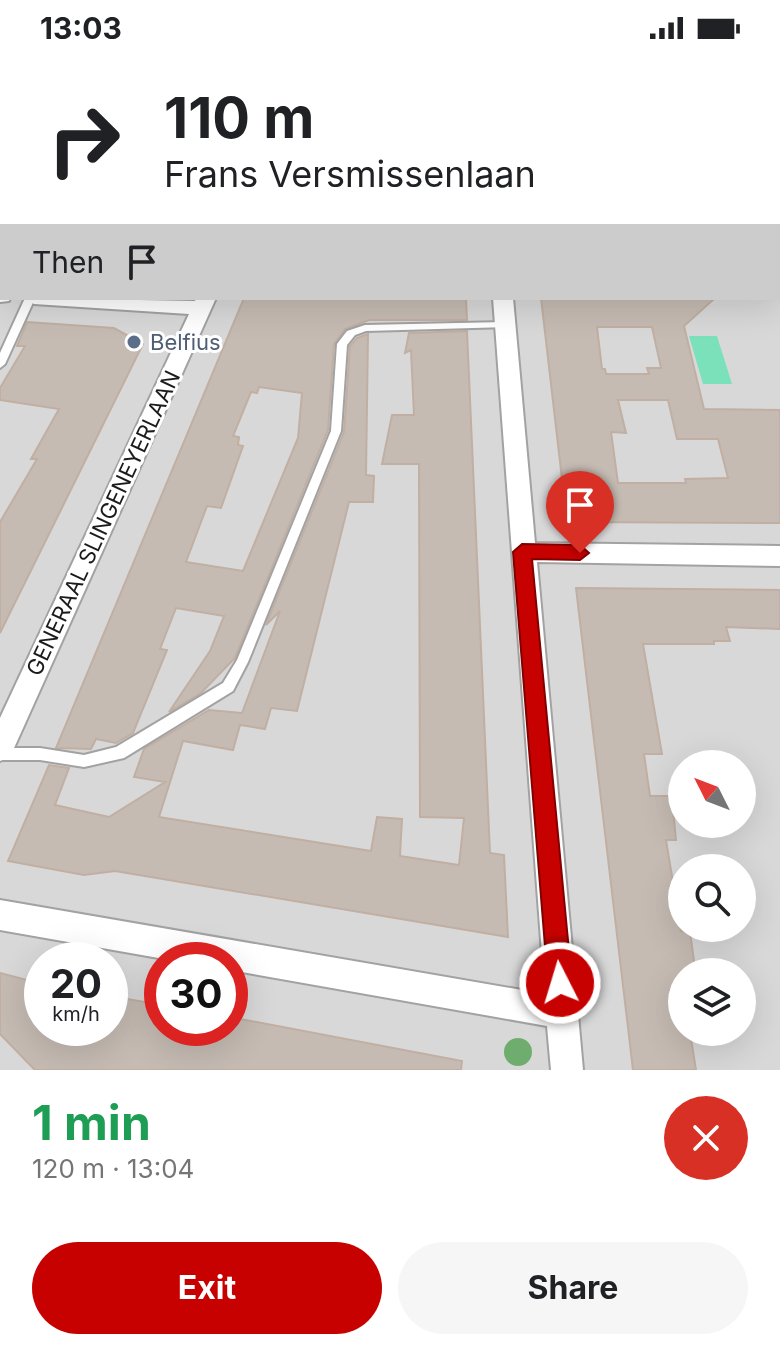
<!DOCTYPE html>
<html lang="en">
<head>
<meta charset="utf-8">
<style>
	:root { --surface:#fff; --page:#f6f6f6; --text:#202124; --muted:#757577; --accent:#c70100 }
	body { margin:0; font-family:Inter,sans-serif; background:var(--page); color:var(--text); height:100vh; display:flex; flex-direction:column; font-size:30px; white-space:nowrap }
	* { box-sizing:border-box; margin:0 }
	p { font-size:26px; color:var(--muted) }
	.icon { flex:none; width:44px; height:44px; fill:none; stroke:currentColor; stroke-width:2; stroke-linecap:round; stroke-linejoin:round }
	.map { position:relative; height:1014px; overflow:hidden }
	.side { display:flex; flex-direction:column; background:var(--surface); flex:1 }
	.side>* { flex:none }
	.banner { position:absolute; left:0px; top:0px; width:780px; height:244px; box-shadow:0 8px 32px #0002; background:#fff; color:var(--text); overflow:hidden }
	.needle { width:52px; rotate:312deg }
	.tools { position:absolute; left:668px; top:694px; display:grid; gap:16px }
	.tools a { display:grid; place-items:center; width:88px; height:88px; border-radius:50%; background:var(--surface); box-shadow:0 8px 32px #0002; font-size:40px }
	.speed { position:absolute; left:24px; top:886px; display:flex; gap:16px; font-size:40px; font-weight:700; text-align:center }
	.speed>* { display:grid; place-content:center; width:104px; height:104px; border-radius:50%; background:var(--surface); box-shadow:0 8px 32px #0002; line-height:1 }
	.speed small { font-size:20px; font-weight:400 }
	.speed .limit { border:12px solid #d22; background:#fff; color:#111 }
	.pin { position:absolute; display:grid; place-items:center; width:68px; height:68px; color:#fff; margin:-82px -34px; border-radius:50% 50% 50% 0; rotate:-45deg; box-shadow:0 0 8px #0007 }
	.pin .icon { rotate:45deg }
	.me { position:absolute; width:88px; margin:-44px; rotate:355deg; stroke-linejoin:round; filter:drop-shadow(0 0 6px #0008) }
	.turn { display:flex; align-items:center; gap:28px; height:168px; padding:0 32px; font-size:36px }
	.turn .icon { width:104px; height:104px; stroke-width:2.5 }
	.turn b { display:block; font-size:56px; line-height:68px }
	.then { display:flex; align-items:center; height:76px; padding:0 32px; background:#0003; gap:16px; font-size:30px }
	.round { display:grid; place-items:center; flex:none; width:84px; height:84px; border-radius:42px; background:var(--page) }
	.summary { display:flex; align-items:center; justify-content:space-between; height:136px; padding:0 32px }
	h1 { font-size:48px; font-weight:700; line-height:60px; color:#1e9e55 }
	.primary-button { display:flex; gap:16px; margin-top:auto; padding:16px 32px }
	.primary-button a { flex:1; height:92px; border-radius:48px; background:var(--accent); color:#fff; font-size:32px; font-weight:700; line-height:92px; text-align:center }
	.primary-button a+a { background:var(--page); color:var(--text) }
	.status { display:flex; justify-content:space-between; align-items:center; height:56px; padding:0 40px; background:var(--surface); direction:ltr }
	.status svg { height:22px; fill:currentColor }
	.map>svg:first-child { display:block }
</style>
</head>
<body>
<div class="status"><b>13:03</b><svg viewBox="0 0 49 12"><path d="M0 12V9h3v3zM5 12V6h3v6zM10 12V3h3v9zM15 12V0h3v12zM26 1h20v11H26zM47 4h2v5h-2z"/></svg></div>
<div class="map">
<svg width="780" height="1014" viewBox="0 0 780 1014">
	<rect width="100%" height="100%" fill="#eee9e0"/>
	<!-- residential -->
	<path fill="#d9d8d8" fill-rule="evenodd" d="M 0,0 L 780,0 L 780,1014 L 0,1014 ZM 2,2 L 778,2 L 778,242 L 2,242 ZM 682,708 L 742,708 L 742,768 L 682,768 ZM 682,812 L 742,812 L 742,872 L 682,872 ZM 42,904 L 110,904 L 110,972 L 42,972 ZM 162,904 L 230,904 L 230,972 L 162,972 ZM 682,916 L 742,916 L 742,976 L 682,976 Z"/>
	<!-- pitch -->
	<path fill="#7ae1ba" d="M 689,280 L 717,280 L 732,328 L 703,328 Z"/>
	<!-- building -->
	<path fill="#c5bbb3" stroke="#c0afa2" stroke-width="2" fill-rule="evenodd" d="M 244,242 L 466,242 L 467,264 L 369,264 L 345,273 L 334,288 L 328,374 L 235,602 L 201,637 L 169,656 L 210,595 L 224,560 L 176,552 L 160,593 L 167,594 L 133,677 L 116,687 L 96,683 L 91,693 L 56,692 ZM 259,331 L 302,337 L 298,382 L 243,515 L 186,506 L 207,450 L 221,452 L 243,390 L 238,389 L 239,381 L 233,380 L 251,336 L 257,337 Z
		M 541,242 L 715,242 L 684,270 L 704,353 L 780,354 L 780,467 L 567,466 ZM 597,271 L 652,271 L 661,312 L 647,312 L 649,318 L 606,318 L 605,313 L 602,313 ZM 618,344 L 668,344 L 677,383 L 718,383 L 728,422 L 685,423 L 686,427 L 618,427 L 611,376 L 626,377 Z
		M 27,266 L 114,272 L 143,288 L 0,577 L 0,466 L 37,403 L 31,403 L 59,353 L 0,344 L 0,332 L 25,290 L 17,290 Z
		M 467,275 L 490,797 L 504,799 L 508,881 L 115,815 L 84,819 L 8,805 L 49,709 L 69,712 L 55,749 L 109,761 L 165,726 L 134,721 L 144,693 L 209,654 L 242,657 L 280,555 L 266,569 L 344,376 L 350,290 L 357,282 L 368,278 L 366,419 L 374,420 L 373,446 L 349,446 L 297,655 L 271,652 L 265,673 L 240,669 L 233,694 L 183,685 L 159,761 L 371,795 L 377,761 L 402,763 L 400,800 L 459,809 L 464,762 L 420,761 L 419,408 L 382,408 L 392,359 L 414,359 L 411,294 L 405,297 L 409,277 Z
		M 576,532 L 780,534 L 780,573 L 726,571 L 730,585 L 714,585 L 714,588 L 643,588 L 662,698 L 644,698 L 650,740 L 669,740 L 673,753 L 676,784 L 666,784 L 681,875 L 690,876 L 695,912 L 694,916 L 682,916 L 682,976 L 690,976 L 696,1014 L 633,1014 Z
		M 0,917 L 42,928 L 42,972 L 110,972 L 110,940 L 162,949 L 162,972 L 230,972 L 230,961 L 462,1005 L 461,1014 L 35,1014 L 0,978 Z"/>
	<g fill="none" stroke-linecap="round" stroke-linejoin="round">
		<defs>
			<path id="lane" d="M 25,242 L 35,242 L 5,308 L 0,312 L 0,297 Z
				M 505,266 L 509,267 L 509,271 L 366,275 L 355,279 L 347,289 L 341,375 L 248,606 L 233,635 L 124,702 L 84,711 L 40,704 L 0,704 L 0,692 L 40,692 L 84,699 L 116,691 L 223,627 L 237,604 L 331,375 L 337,288 L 347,275 L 365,269 Z"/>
			<path id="street" d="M 12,0 L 28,0 L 11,2 Z
				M 98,0 L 115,0 L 117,2 L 100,2 Z
				M 2,22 L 2,34 L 0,35 L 0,23 Z
				M 778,36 L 780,36 L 780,46 L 778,46 Z
				M 0,234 L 2,242 L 10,242 L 9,245 L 0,246 Z
				M 24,242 L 195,245 L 196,242 L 216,242 L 10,701 L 0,705 L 0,662 L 189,258 L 34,248 Z
				M 493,242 L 513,242 L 535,487 L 780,490 L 780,510 L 537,506 L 583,1014 L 551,1014 L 547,970 L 230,914 L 230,904 L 170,904 L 0,874 L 0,844 L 545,938 Z"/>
			<path id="secondary" d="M 474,0 L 498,0 L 500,2 L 476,2 Z
				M 559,0 L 583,0 L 585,2 L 561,2 Z
				M 778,81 L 780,81 L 780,96 L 778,96 Z
				M 778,120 L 780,120 L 780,135 L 778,135 Z"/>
		</defs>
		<!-- lane casing -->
		<use href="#lane" stroke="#a2a2a2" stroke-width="4"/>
		<!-- street casing -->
		<use href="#street" stroke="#a2a2a2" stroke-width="4"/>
		<!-- secondary casing -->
		<use href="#secondary" stroke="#677400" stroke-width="4"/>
		<!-- lane -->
		<use href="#lane" fill="#fff" fill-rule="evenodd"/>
		<!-- street -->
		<use href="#street" fill="#fff" fill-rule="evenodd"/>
		<!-- secondary -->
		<use href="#secondary" fill="#f8fcb0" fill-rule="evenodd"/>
		<!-- tram -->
		<path stroke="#696969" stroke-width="2" d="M 524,0 L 529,2"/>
	</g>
	<!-- trees -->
	<circle fill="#6fad6e" cx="518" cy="996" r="14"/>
	<!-- route -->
	<path fill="#c70100" stroke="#810100" stroke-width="2" d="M 522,488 L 580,489 L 589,497 L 580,504 L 532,503 L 572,927 L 569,935 L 560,938 L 552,935 L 548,927 L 513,496 Z"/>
	<!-- markers -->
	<circle fill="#5c6f8a" stroke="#fff" stroke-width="3" cx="134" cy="286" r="8"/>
	<g text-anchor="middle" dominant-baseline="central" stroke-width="6" stroke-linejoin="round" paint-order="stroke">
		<!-- service labels -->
		<g font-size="22" fill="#4e5e75" stroke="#fff" text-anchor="start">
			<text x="150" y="286">Belfius</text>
		</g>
		<!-- street labels -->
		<g font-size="22" fill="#1b1b1b" stroke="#fff">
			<text transform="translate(103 467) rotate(-65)">GENERAAL SLINGENEYERLAAN</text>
		</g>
	</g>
</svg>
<div class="tools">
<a><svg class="needle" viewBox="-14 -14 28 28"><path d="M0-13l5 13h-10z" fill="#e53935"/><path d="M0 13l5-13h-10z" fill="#757577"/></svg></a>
<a><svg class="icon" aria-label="search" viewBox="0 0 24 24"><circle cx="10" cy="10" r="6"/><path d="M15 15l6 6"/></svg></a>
<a><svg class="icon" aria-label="layers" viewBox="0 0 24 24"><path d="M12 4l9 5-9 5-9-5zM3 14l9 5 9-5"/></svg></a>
</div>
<div class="speed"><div>20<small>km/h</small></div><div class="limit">30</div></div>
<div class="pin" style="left:580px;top:497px;background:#d93025"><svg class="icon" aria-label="arrive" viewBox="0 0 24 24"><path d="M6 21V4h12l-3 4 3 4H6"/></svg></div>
<svg class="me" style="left:560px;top:927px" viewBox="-20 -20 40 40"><circle r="17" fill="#c70100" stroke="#fff" stroke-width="3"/><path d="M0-11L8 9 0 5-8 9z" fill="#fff"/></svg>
<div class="banner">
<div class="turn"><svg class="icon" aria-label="right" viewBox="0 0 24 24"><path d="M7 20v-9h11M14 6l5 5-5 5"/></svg><div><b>110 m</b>Frans Versmissenlaan</div></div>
<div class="then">Then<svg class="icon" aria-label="arrive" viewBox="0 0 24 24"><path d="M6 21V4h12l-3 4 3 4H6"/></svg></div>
</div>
</div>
<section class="side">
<div class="summary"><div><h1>1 min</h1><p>120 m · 13:04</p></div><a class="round" style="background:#d93025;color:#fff"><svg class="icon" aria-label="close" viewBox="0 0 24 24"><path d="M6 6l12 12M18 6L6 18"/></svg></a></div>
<div class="primary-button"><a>Exit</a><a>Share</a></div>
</section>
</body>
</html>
